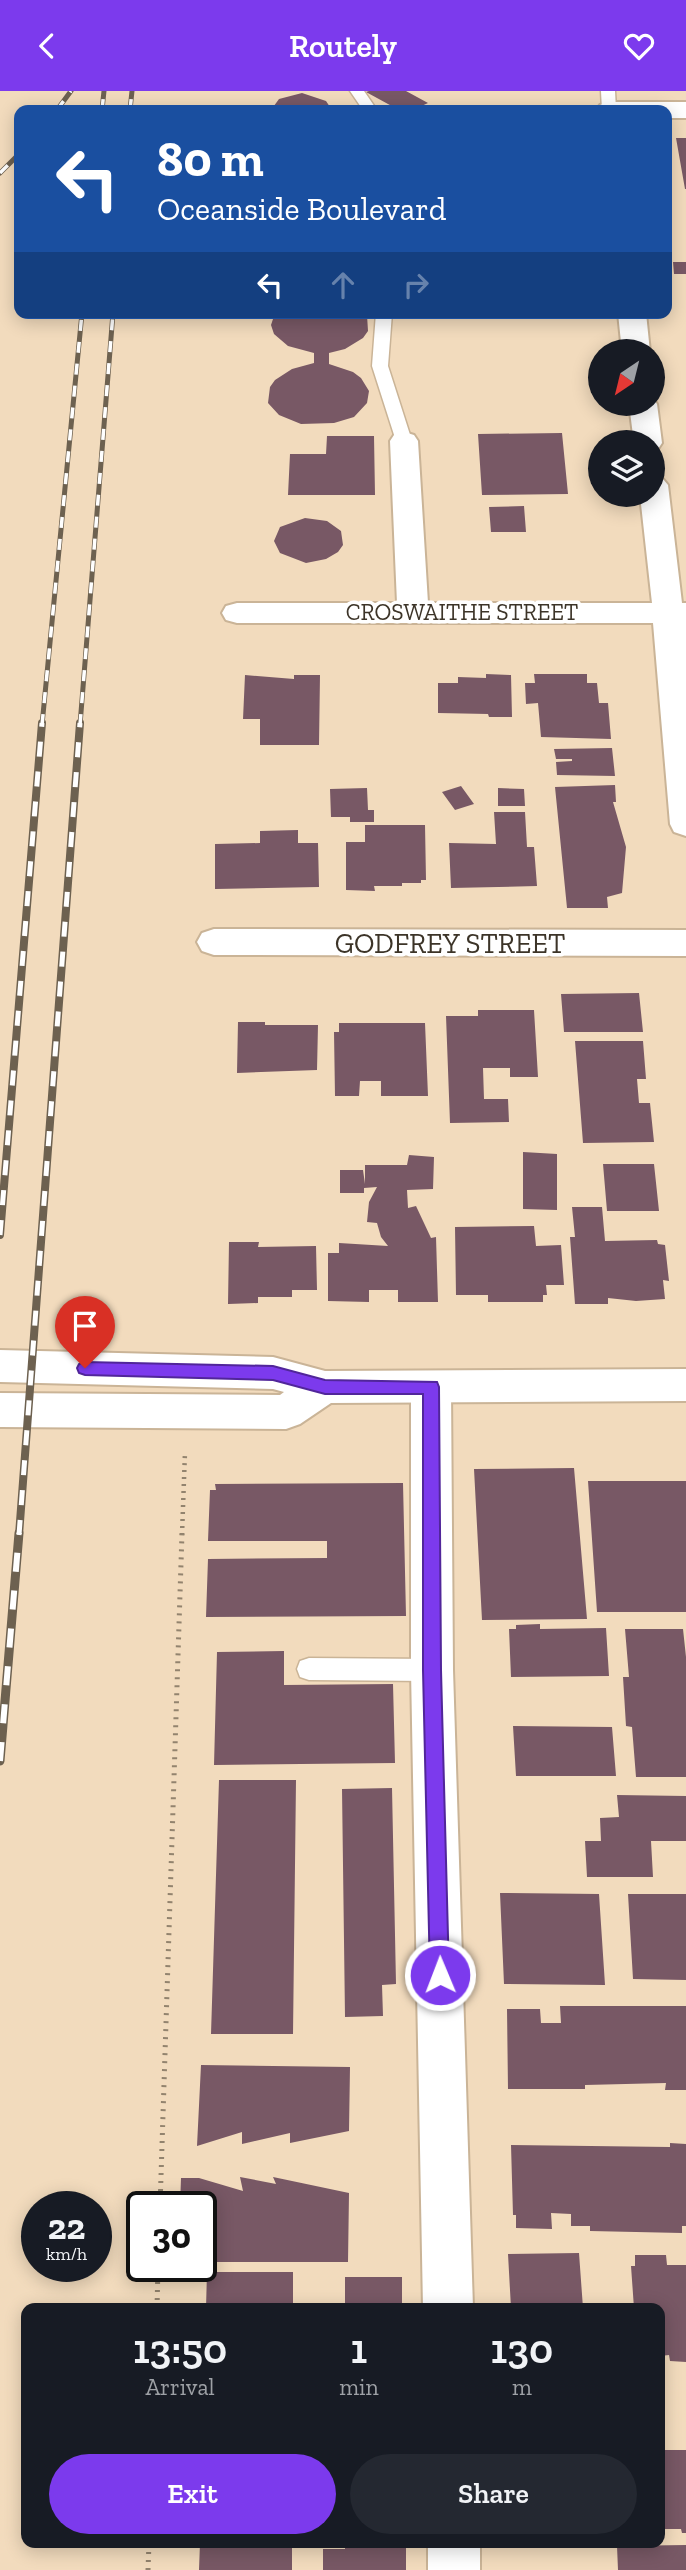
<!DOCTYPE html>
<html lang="en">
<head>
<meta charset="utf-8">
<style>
	:root { --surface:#171b24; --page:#242831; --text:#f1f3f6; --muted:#9ea1a6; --accent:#7c3aed }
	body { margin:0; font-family:"Zilla Slab",serif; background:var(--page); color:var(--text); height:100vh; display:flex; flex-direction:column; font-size:26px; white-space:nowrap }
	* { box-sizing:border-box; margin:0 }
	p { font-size:23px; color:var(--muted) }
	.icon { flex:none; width:38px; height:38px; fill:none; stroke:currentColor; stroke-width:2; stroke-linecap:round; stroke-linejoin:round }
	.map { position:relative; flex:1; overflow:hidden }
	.panel { position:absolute; left:21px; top:2212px; width:644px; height:245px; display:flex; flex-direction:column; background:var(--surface); border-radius:14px; box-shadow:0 4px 18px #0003 }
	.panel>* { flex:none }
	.hud { position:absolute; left:14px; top:14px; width:658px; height:214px; border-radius:14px; box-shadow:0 4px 18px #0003; background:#1a4fa0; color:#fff; overflow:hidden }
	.needle { width:46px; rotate:215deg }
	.controls { position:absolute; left:588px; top:248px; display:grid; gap:14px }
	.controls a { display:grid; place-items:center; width:77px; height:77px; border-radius:50%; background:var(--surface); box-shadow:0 4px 18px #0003; font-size:35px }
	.speed { position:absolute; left:21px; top:2100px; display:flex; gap:14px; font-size:35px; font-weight:700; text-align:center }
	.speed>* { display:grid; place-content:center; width:91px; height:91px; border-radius:50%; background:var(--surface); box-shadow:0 4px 18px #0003; line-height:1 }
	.speed small { font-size:18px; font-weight:400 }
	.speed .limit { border:4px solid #111; border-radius:10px; background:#fff; color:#111 }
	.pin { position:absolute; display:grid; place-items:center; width:60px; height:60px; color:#fff; margin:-72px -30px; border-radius:50% 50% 50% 0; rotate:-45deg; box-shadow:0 0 7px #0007 }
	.pin .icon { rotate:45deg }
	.me { position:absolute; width:77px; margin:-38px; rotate:359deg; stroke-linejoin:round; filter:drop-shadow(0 0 5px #0008) }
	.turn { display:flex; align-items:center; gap:24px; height:147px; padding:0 28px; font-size:32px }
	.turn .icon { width:91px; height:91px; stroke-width:2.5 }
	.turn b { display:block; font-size:49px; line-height:60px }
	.lanes { display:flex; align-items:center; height:66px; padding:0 28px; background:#0003; justify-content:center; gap:35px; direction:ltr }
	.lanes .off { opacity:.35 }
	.eta { display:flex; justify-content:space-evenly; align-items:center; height:119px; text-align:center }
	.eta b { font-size:42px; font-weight:600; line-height:49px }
	.cta { display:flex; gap:14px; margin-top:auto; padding:14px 28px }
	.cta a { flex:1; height:80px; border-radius:42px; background:var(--accent); color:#fff; font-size:28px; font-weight:600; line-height:80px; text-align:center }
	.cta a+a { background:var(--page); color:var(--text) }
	header { display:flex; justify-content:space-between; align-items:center; height:91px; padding:0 28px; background:var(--accent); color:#fff; font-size:32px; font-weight:600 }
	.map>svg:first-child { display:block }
</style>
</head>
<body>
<header><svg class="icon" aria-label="back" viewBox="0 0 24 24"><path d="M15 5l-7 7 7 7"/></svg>Routely<svg class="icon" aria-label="heart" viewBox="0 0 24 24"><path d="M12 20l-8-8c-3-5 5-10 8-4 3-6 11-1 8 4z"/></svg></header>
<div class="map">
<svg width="686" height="2479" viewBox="0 0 686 2479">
	<rect width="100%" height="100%" fill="#f2dbbd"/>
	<!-- building -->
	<path fill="#785865" d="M 369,0 L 406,0 L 428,12 L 413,19 L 399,19 L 366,1 Z
		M 302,2 L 326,10 L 332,19 L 271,19 L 279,8 Z
		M 676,47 L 686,47 L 686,98 L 685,98 Z
		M 673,171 L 686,171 L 686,183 L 674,183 Z
		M 275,222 L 367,224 L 368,240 L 363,247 L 345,258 L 329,262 L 329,273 L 353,281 L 361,287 L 369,300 L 367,312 L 354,326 L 334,332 L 301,333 L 279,324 L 268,312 L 270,296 L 275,289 L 292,278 L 314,272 L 314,262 L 288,255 L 274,243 L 271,234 Z
		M 562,342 L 568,403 L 482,404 L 478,343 Z
		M 327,345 L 374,345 L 375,404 L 288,404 L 290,363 L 326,363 Z
		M 524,415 L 526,441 L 491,441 L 489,416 Z
		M 305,427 L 327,430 L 341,440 L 343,454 L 338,461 L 326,468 L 306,472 L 280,462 L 274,450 L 280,436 Z
		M 486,583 L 511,584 L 512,626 L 489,626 L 488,623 L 438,622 L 438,592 L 458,592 L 458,586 L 486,587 Z
		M 534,583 L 587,583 L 587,592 L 597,592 L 599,612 L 608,612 L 611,648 L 541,646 L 538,612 L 526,613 L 525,592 L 535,592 Z
		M 245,584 L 294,588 L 294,584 L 320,584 L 319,654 L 260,654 L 260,628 L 243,628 Z
		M 612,657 L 615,685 L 557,684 L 556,671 L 572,670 L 572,668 L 556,668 L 554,658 Z
		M 615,694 L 616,711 L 613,711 L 626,756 L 622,802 L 607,806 L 608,817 L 567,817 L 555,696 Z
		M 461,695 L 474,713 L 455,719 L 442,701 Z
		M 367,697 L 368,719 L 374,719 L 374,731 L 350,731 L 350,726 L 331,726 L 330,698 Z
		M 498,697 L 524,698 L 525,715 L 498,715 Z
		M 494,721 L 525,721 L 527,756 L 534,756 L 537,795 L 451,797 L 449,752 L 496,753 Z
		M 365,734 L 425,734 L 426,789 L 421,789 L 421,792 L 402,792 L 402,795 L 374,795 L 375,800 L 346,799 L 346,751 L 365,751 Z
		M 298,739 L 298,752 L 318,752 L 319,796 L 215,798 L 215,753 L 260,752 L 260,740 Z
		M 639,902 L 643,941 L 564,941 L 561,903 Z
		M 478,919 L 534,919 L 538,986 L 510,986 L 510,977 L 483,977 L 484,1008 L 508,1008 L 509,1031 L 450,1032 L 446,925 L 478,925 Z
		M 238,931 L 265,931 L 265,934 L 318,934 L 317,979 L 237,982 Z
		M 339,932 L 425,932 L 428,1005 L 381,1005 L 381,990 L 360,990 L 359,1005 L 335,1005 L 334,941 L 339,941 Z
		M 575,950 L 643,950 L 646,988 L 637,988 L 639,1012 L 650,1012 L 654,1051 L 583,1052 Z
		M 523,1061 L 557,1063 L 557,1119 L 523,1118 Z
		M 409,1064 L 434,1066 L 433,1098 L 407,1099 L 408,1117 L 416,1115 L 431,1147 L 436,1146 L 438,1211 L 398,1211 L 398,1199 L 369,1199 L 369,1211 L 328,1210 L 328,1162 L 339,1162 L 339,1152 L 388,1155 L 381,1146 L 377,1132 L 367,1131 L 369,1111 L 377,1096 L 364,1097 L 364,1102 L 340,1102 L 340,1079 L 363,1079 L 365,1093 L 365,1074 L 407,1074 Z
		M 603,1073 L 654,1073 L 659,1120 L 607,1120 Z
		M 572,1116 L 602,1116 L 605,1150 L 657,1149 L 658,1153 L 665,1154 L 669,1190 L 663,1189 L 665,1208 L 636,1210 L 608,1207 L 608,1213 L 575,1213 L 570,1146 L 575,1146 Z
		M 534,1135 L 536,1155 L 561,1154 L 564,1194 L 546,1194 L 547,1204 L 543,1204 L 543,1211 L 488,1211 L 488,1204 L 456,1204 L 455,1136 Z
		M 229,1151 L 259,1151 L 258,1156 L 316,1155 L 317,1199 L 292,1199 L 292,1206 L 258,1206 L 258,1212 L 228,1213 Z
		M 574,1377 L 587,1528 L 482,1529 L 474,1378 Z
		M 588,1390 L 686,1390 L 686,1521 L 597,1521 Z
		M 403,1392 L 406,1525 L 206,1526 L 208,1468 L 327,1467 L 327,1450 L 208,1450 L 210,1399 L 216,1399 L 215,1393 Z
		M 540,1533 L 540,1538 L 606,1537 L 609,1585 L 511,1586 L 509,1538 L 516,1538 L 516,1534 Z
		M 625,1538 L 683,1538 L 686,1566 L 686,1686 L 636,1686 L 632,1636 L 626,1635 L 623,1586 L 629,1586 Z
		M 284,1560 L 284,1594 L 393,1593 L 395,1672 L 214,1674 L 217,1561 Z
		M 513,1635 L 612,1636 L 616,1685 L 516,1685 Z
		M 219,1689 L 296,1689 L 293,1943 L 211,1943 Z
		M 392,1697 L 396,1893 L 382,1894 L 383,1925 L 345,1926 L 342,1698 Z
		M 617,1704 L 686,1705 L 686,1750 L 651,1750 L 653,1786 L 587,1786 L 585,1750 L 601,1750 L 600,1727 L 619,1726 Z
		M 500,1802 L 599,1803 L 605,1894 L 504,1893 Z
		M 628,1803 L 686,1803 L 686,1889 L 633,1888 Z
		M 560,1915 L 686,1915 L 686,1999 L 665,1999 L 666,1992 L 585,1994 L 585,1998 L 508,1998 L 507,1918 L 540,1918 L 541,1932 L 561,1932 Z
		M 201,1974 L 350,1976 L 349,2040 L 290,2052 L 290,2042 L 242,2053 L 242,2041 L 197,2055 Z
		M 670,2052 L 686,2053 L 686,2135 L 682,2135 L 682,2142 L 590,2140 L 590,2135 L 571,2135 L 571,2123 L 551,2122 L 552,2138 L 516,2137 L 516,2124 L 513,2124 L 511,2054 L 670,2056 Z
		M 240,2086 L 276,2093 L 273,2086 L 349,2102 L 348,2171 L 201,2171 L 201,2116 L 180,2116 L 181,2087 L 199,2087 L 243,2100 Z
		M 579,2162 L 583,2217 L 511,2217 L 508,2163 Z
		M 635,2164 L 666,2164 L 667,2174 L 686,2174 L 686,2271 L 670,2270 L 669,2264 L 660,2265 L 660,2217 L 634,2217 L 631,2175 L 635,2175 Z
		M 207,2181 L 293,2181 L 293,2217 L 206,2217 Z
		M 345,2186 L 402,2186 L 402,2217 L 345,2217 Z
		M 660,2359 L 686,2359 L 686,2442 L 682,2442 L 681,2438 L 660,2438 Z
		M 200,2452 L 292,2452 L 292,2479 L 199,2479 Z
		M 345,2452 L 406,2452 L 406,2479 L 323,2479 L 323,2458 L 345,2458 Z
		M 686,2454 L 686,2479 L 618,2479 L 617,2455 Z"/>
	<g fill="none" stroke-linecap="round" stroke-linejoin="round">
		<defs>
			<path id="service" d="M 350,0 L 364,0 L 377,19 L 363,19 Z
				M 601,0 L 615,0 L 616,19 L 602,19 Z
				M 376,222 L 392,222 L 388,275 L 412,350 L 404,355 L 396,350 L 372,275 Z
				M 309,1567 L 432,1568 L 441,1571 L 444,1579 L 441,1587 L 432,1590 L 309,1589 L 300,1586 L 297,1578 L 300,1570 Z"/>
			<path id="minor" d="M 609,11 L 686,11 L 686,27 L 667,27 L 667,19 L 596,19 L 600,14 Z
				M 618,222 L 646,222 L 650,261 L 622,261 Z
				M 653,307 L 657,313 L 662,352 L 658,358 L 653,360 L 653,352 L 634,352 L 629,313 L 653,313 Z
				M 404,341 L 414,344 L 418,350 L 428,512 L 652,512 L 640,404 L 653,404 L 653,385 L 663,388 L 668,394 L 682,512 L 686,512 L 686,745 L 674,741 L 670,733 L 653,532 L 237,532 L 226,529 L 222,522 L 226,515 L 237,512 L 397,512 L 390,350 L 394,344 Z
				M 214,838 L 686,839 L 686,865 L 214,864 L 202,860 L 197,851 L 202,842 Z
				M 431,1280 L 445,1284 L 451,1296 L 453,1579 L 473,2217 L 423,2217 L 411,1579 L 411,1296 L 417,1284 Z
				M 428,2452 L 480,2452 L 480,2479 L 428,2479 Z"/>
			<path id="secondary" d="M 0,1259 L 273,1266 L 325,1280 L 686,1278 L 686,1310 L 331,1312 L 300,1333 L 286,1338 L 0,1336 L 0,1302 L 280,1304 L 284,1301 L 273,1298 L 0,1291 Z"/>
		</defs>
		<!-- service casing -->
		<use href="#service" stroke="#cab497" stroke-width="3"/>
		<!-- minor casing -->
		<use href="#minor" stroke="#cab497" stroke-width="4"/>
		<!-- secondary casing -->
		<use href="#secondary" stroke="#cab497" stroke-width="4"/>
		<!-- path-far1 -->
		<path stroke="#92836e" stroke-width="4.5" stroke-dasharray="2 5" stroke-linecap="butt" d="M 182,1444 L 185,1361"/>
		<!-- path -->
		<path stroke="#92836e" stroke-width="5" stroke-dasharray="2 6" stroke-linecap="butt" d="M 160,2116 L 182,1442
			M 157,2217 L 158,2175
			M 148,2479 L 149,2452"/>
		<!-- service -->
		<use href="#service" fill="#fff" fill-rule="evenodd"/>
		<!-- minor -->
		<use href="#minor" fill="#fff" fill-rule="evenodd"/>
		<!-- secondary -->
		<use href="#secondary" fill="#fff" fill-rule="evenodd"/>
		<defs>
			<path id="rail-far2" d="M 57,19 L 71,0
				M 102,19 L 104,0
				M 130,19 L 132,0
				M 0,82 L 19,63
				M 42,634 L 82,222
				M 80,634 L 113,222"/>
			<path id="rail-far1" d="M 0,1144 L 42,632
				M 19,1444 L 80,632"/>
			<path id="rail" d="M 0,1670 L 19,1442"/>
		</defs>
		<!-- rail-far2 casing -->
		<use href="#rail-far2" stroke="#6d6150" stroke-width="5"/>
		<!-- rail-far1 casing -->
		<use href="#rail-far1" stroke="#6d6150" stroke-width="8"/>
		<!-- rail casing -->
		<use href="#rail" stroke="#6d6150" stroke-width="9"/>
		<!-- rail-far2 -->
		<use href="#rail-far2" stroke="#fff" stroke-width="3.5" stroke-dasharray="11" stroke-linecap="butt"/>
		<!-- rail-far1 -->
		<use href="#rail-far1" stroke="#fff" stroke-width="5" stroke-dasharray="15" stroke-linecap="butt"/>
		<!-- rail -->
		<use href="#rail" stroke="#fff" stroke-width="6" stroke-dasharray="19" stroke-linecap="butt"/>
	</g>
	<!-- route -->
	<path fill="#7c3aed" stroke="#51269a" stroke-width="2" d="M 85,1271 L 273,1275 L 325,1289 L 437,1291 L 439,1296 L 441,1579 L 449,1884 L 446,1891 L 440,1893 L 433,1891 L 430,1884 L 423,1579 L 423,1303 L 325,1303 L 273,1289 L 85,1284 L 79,1282 L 77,1277 L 79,1273 Z"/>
	<g text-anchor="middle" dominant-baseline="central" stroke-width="7" stroke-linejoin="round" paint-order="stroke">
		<!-- far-street labels -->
		<g font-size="23" fill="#3c3428" stroke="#fff">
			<text x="462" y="521">CROSWAITHE STREET</text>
		</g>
		<!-- street labels -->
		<g font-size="28" fill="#3c3428" stroke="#fff">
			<text x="450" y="852">GODFREY STREET</text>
		</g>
	</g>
</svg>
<div class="controls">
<a><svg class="needle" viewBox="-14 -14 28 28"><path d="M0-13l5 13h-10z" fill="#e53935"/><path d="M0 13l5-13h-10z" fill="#9ea1a6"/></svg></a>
<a><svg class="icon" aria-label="layers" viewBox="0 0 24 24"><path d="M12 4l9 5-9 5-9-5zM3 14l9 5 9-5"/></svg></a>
</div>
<div class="speed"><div>22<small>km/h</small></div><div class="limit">30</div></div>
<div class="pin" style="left:85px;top:1277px;background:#d93025"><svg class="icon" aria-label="arrive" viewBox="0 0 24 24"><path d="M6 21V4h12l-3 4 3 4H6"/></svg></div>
<svg class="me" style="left:440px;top:1884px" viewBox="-20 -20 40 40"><circle r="17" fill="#7c3aed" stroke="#fff" stroke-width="3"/><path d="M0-11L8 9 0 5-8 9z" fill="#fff"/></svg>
<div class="hud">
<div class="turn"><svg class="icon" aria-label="left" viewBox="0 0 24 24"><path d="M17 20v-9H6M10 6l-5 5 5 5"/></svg><div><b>80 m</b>Oceanside Boulevard</div></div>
<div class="lanes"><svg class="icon" aria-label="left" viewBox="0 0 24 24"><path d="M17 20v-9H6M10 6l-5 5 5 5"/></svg><svg class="icon off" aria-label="ahead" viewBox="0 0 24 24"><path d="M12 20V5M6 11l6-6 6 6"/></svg><svg class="icon off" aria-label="right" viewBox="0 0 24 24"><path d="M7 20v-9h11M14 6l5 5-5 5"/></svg></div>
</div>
<section class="panel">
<div class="eta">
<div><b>13:50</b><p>Arrival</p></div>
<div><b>1</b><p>min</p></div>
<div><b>130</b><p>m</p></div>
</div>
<div class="cta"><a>Exit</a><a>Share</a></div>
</section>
</div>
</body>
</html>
